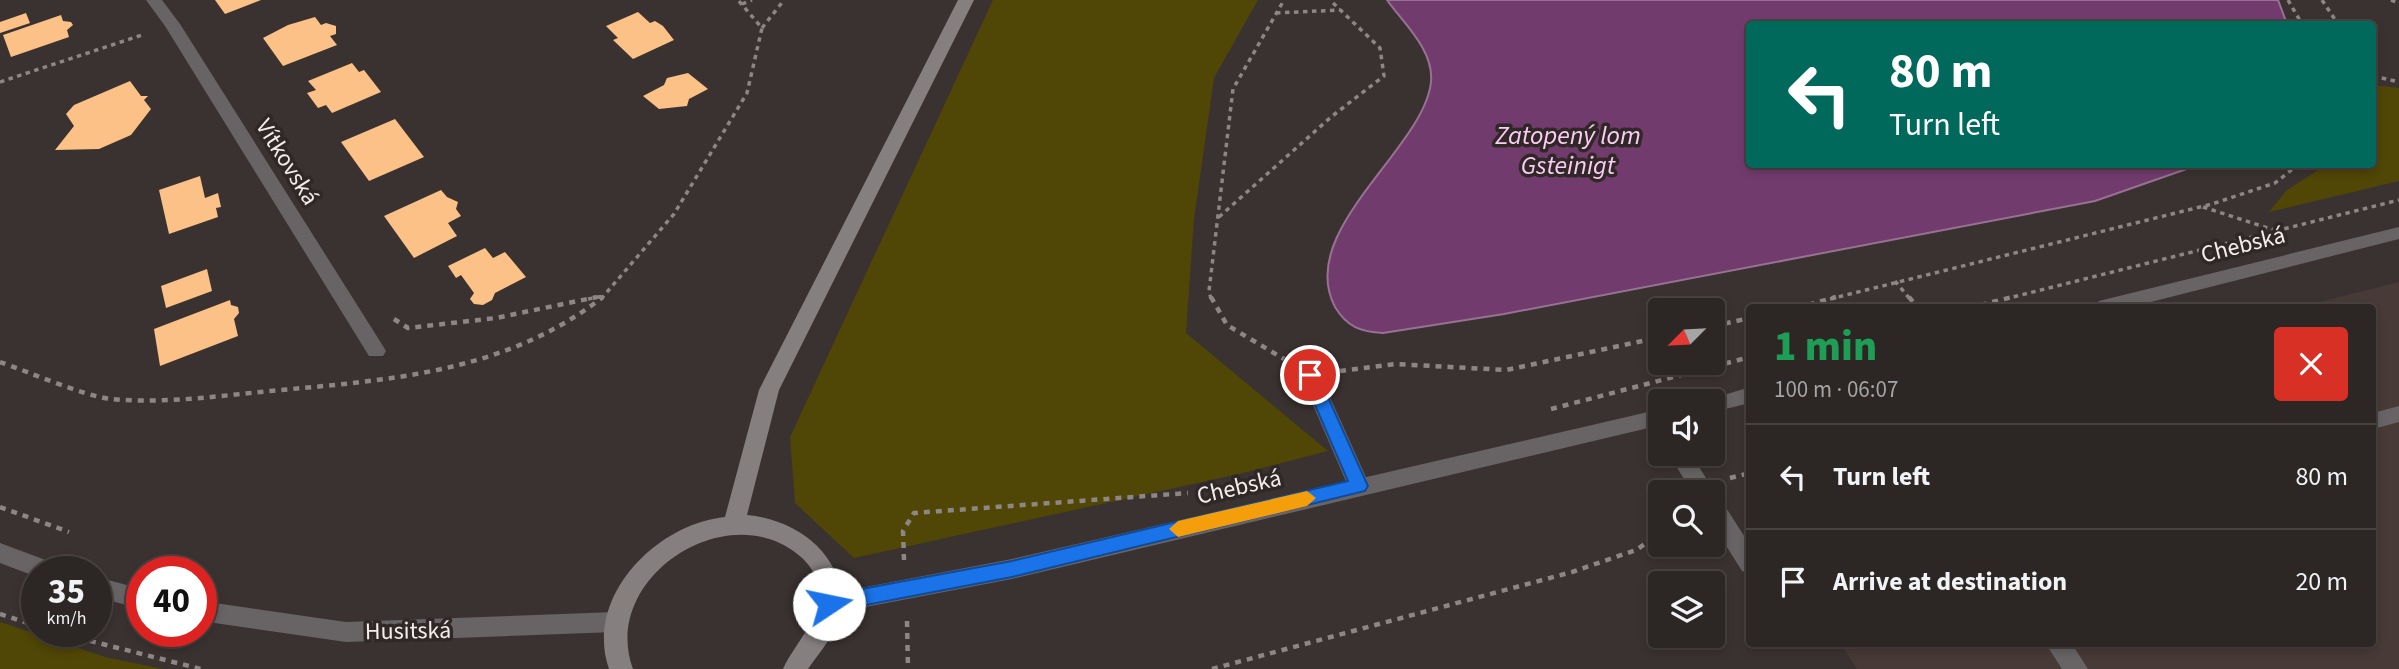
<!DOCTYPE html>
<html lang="en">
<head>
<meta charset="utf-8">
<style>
	:root { --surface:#2c2624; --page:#342e2c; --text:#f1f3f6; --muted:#a6a5a6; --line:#484341 }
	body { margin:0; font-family:"Source Sans 3",sans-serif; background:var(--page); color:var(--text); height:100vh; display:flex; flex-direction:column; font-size:26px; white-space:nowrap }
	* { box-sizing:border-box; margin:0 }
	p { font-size:23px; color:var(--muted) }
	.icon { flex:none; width:38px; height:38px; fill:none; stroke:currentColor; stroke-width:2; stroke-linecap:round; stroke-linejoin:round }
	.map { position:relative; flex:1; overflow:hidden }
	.drawer { position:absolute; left:1746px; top:304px; width:630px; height:343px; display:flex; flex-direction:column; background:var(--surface); border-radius:7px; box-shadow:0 4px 10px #0003,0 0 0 2px var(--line) }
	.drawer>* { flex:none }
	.hud { position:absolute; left:1746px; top:21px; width:630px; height:147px; border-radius:7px; box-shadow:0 4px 10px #0003,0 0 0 2px var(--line); background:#00695c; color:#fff; overflow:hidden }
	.needle { width:46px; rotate:246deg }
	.controls { position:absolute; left:1648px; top:298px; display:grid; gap:14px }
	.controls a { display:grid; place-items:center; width:77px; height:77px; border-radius:7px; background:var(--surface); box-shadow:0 4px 10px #0003,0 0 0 2px var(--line); font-size:35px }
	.speed { position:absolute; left:21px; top:556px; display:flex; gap:14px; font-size:35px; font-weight:700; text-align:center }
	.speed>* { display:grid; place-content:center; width:91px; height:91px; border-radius:50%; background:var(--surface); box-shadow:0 4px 10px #0003,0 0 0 2px var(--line); line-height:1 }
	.speed small { font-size:18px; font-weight:400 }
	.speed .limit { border:10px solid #d22; background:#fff; color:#111 }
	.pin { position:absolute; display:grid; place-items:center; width:60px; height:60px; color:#fff; margin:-30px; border:4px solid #fff; border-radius:50%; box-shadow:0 2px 7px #0007 }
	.me { position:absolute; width:77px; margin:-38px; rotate:79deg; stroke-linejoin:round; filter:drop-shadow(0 0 5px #0008) }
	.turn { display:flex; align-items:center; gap:24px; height:147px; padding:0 28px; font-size:32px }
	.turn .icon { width:91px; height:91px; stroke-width:2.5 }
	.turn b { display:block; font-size:49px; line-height:60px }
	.round { display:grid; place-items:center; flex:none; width:74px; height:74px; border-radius:7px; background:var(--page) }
	.headline { display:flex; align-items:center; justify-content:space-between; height:119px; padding:0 28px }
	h1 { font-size:42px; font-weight:800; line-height:52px; color:#1e9e55 }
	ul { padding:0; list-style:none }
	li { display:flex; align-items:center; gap:21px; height:105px; padding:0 28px; border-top:2px solid var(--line) }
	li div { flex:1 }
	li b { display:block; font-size:26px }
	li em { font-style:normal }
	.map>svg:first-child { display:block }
</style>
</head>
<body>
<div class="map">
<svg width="2399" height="669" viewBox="0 0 2399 669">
	<rect width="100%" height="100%" fill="#3a3230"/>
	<!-- built -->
	<path fill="#483a36" d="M 2399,282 L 2399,669 L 1857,669 L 1841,644 L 2373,644 L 2373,308 L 2296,308 Z"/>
	<!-- green -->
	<path fill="#504606" d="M 993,0 L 1258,0 L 1214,78 L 1194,219 L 1186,333 L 1328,451 L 1239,474 L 854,558 L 795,503 L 790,437 Z
		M 2373,85 L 2399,88 L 2399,181 L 2269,212 L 2287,190 L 2326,165 L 2373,164 Z
		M 0,622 L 105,657 L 163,669 L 0,669 Z"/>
	<!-- water -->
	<path fill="#713c6d" stroke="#987193" stroke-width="2" d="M 1387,0 L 2278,0 L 2287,24 L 1750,24 L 1750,164 L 2198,165 L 2095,201 L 1504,314 L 1383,333 C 1361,332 1347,327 1335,307 C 1295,231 1424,149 1431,82 C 1434,50 1404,24 1387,0 Z"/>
	<!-- building -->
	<path fill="#fbc186" d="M 215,0 L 261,0 L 225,14 Z
		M 638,12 L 650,23 L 655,21 L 663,26 L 674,40 L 633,59 L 613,40 L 618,38 L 606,26 Z
		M 26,13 L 30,23 L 0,33 L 0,22 Z
		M 61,15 L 63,21 L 71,22 L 73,25 L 67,30 L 69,37 L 11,57 L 3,35 Z
		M 315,17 L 321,25 L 326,23 L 336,26 L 336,34 L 330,36 L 337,45 L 283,66 L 263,38 L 288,25 Z
		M 352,63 L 359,72 L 364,70 L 381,92 L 332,113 L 326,105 L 318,108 L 307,93 L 316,90 L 308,81 Z
		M 688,73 L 708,89 L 689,99 L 687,106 L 659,109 L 643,96 L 664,85 L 667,78 Z
		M 130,81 L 141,96 L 148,96 L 144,100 L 151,109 L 131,135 L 99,149 L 55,150 L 74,126 L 66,114 L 74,105 Z
		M 395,119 L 424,157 L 369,181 L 341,142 Z
		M 200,176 L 205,198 L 218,193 L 221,207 L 216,208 L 218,217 L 169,234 L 159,190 Z
		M 441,190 L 447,197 L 458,202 L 456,209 L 461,216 L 448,223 L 457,236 L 414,258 L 384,216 Z
		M 485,248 L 493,258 L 505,252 L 526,277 L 495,293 L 492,300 L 483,305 L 474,304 L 470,299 L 474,293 L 461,275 L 456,278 L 448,266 Z
		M 207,269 L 212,291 L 166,308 L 161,286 Z
		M 230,300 L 231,305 L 238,307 L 239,313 L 234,319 L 238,336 L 160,366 L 154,329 Z"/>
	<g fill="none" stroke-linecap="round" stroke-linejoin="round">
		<!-- path-far1 -->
		<path stroke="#8d8684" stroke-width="3.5" stroke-dasharray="4.5 4.5" stroke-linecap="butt" d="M 2288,0 L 2302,24
			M 2322,0 L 2338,24
			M 2391,0 L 2399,3
			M 742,4 L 752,0
			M 1276,13 L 1340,10
			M 762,28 L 784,0
			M 2373,76 L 2399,82
			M 0,82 L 145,34
			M 2203,207 L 2274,230
			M 1219,217 L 1331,117 L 1384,76 L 1380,48 L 1330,0
			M 1895,281 L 1910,299
			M 588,299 L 603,296
			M 601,299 L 674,214 L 747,93 L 762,28 L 738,0
			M 1211,299 L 1209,291 L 1233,89 L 1284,0
			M 1830,299 L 2212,204 L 2275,183 L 2299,164
			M 2005,299 L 2399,200"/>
		<!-- path -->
		<path stroke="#8d8684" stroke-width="4.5" stroke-dasharray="6 6" stroke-linecap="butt" d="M 1211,297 L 1227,325 L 1284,359
			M 1909,297 L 1918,308
			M 1797,308 L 1836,297
			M 1969,308 L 2012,297
			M 394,319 L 408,328 L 496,318 L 597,297
			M 1713,326 L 1750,318
			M 0,362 C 29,372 84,396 111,399 C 164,404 218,396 270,391 C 389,380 505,373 603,297
			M 1340,371 L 1395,364 L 1506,370 L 1661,337
			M 1551,409 L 1750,357
			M 1730,478 L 1750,473
			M 0,507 L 69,532
			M 904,560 L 903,531 L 914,513 L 1188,493
			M 0,614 L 37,626
			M 907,621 L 908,669
			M 55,632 L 201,669
			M 1212,669 L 1572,572 L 1636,550 L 1661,533"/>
		<!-- service -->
		<path fill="#686465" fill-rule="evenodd" d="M 1310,367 L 1317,370 L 1320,375 L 1370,486 L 1366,492 L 1359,495 L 1352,492 L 1348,486 L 1300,375 L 1303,370 Z
			M 2399,406 L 2399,422 L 2373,429 L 2373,413 Z
			M 1668,453 L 1690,453 L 1715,492 L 1713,495 L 1713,492 L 1692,492 Z
			M 1713,497 L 1721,500 L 1750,545 L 1750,574 L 1742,571 L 1713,525 Z
			M 2046,644 L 2072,644 L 2088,669 L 2062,669 Z"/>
		<!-- minor -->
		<path fill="#686465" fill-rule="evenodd" d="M 146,0 L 162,0 L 180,24 L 383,346 L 386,351 L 383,356 L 369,356 L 165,26 Z"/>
		<!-- tertiary -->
		<path fill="#686465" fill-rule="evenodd" d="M 2399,227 L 2399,239 L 2127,308 L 2090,308 L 2099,301 Z
			M 1750,387 L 1750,403 L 1713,412 L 1713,401 L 1705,401 Z
			M 1661,409 L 1661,425 L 1012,579 L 829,614 L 821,611 L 818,604 L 821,597 L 829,594 L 1012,559 Z
			M 0,543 L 59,565 L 62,572 L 37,572 L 37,577 L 0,563 Z
			M 96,577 L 142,589 L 142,609 L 96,597 Z
			M 201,601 L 346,622 L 615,612 L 623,615 L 626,622 L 623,629 L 615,632 L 346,642 L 201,621 Z"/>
		<!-- secondary -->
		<path fill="#867f80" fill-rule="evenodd" d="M 958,0 L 974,0 L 779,390 L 747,515 C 804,520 858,566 835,628 C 829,642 817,656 808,669 L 783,669 C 796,641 821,621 818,587 C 817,573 806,560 796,553 C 723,497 600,580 633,669 L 609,669 C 584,597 656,524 725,517 L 759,390 Z"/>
	</g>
	<!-- route -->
	<path fill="#1a73e8" stroke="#114b97" stroke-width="2" d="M 1310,368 L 1318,375 L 1368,486 L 1365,491 L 1012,577 L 829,612 L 822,610 L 819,604 L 822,598 L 829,595 L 1012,561 L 1348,481 L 1302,375 Z"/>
	<!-- slow -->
	<path fill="#f59e0b" d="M 1307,491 L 1316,498 L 1307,506 L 1178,537 L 1169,529 L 1178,521 Z"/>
	<g text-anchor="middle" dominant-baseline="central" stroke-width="7" stroke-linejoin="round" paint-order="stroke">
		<!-- street labels -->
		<g font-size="24" fill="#f3eeec" stroke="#302826">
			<text transform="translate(287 162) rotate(58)">Vítkovská</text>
			<text transform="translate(2243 245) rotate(-14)">Chebská</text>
			<text transform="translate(1239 487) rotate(-13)">Chebská</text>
			<text transform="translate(408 631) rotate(-1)">Husitská</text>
		</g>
		<!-- water labels -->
		<g font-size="26" font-style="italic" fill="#fccbf6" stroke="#302826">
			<text x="1568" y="135">Zatopený lom<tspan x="1568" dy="30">Gsteinigt</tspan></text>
		</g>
	</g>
</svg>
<div class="controls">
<a><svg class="needle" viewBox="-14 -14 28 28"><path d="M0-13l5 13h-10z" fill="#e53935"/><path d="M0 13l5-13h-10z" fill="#a6a5a6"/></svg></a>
<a><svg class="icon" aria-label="sound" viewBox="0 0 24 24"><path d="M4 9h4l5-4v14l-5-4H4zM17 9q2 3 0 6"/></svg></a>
<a><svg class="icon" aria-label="search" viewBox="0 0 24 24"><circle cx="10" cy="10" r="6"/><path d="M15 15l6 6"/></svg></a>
<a><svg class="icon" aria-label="layers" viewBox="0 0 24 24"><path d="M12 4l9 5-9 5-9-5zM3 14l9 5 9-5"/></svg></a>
</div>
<div class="speed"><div>35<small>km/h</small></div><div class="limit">40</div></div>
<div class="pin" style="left:1310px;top:375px;background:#d93025"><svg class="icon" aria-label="arrive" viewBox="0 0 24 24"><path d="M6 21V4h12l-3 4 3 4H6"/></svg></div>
<svg class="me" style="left:829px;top:604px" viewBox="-20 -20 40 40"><circle r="19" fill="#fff"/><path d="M0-13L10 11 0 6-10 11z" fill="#1a73e8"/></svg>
<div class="hud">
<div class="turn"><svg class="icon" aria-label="left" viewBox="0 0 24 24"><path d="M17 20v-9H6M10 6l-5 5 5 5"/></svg><div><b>80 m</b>Turn left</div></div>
</div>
<section class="drawer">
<div class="headline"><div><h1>1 min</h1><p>100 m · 06:07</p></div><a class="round" style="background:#d93025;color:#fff"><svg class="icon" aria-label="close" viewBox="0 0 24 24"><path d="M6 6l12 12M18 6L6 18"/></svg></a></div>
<ul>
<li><svg class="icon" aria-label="left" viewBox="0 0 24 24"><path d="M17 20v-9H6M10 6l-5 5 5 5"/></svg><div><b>Turn left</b></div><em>80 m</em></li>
<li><svg class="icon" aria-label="arrive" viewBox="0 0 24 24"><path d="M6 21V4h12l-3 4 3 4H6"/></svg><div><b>Arrive at destination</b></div><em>20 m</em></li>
</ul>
</section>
</div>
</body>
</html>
